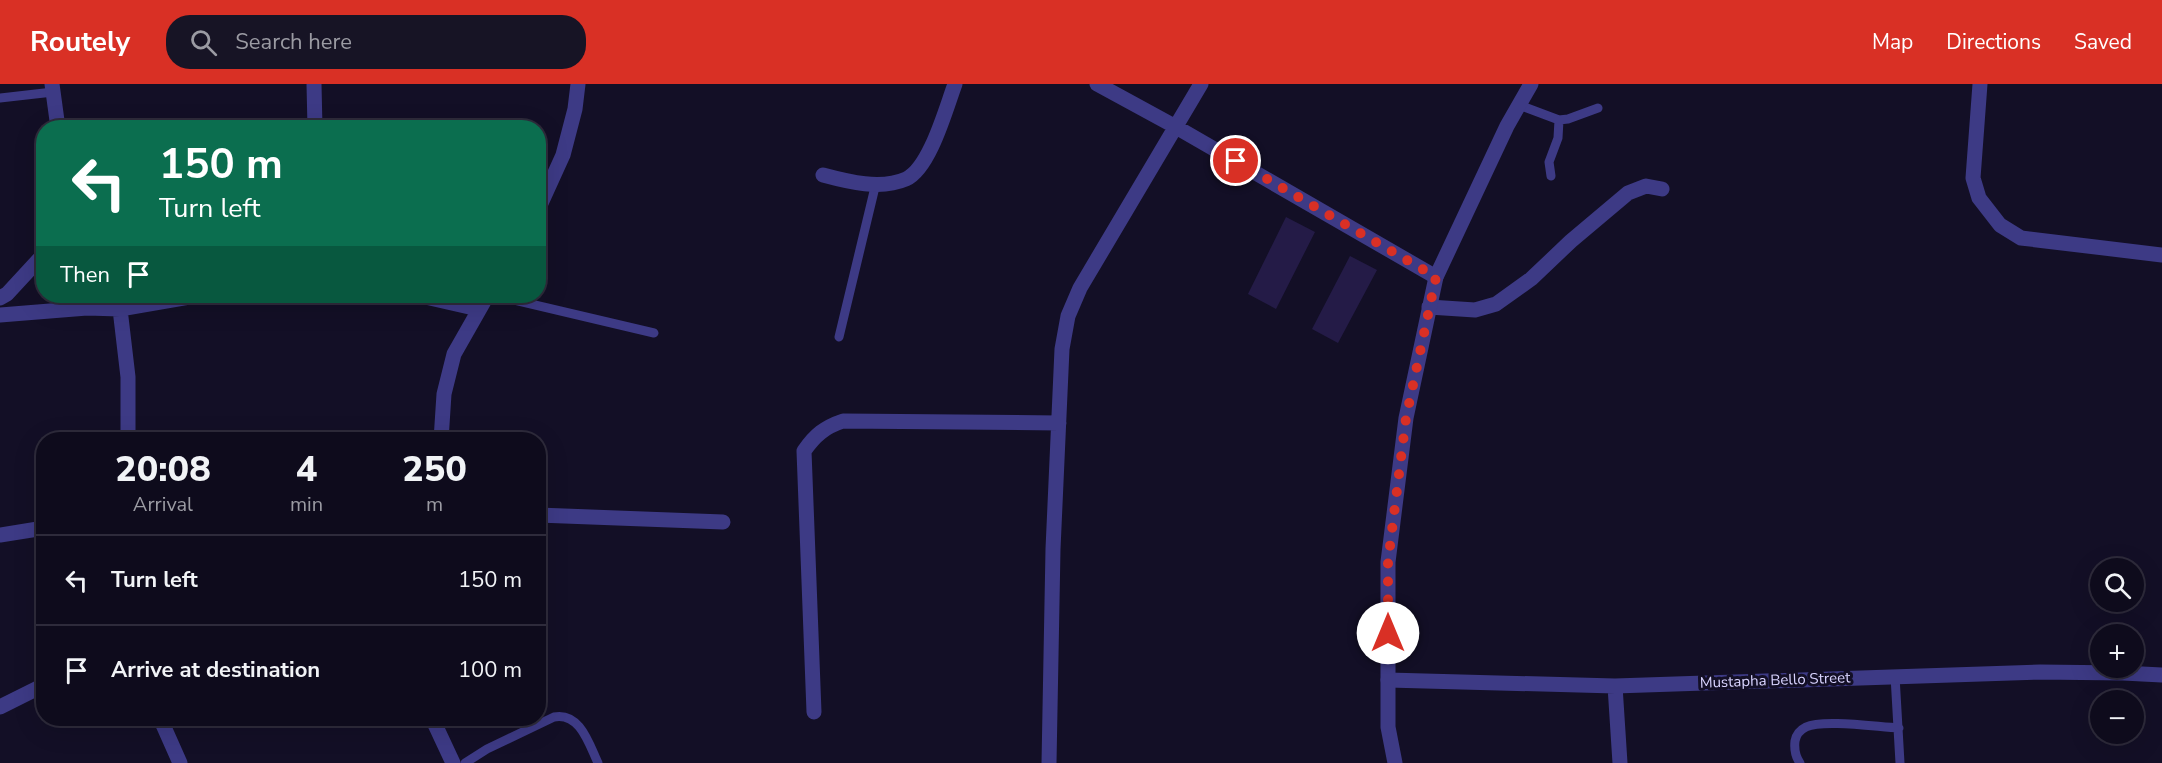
<!DOCTYPE html>
<html lang="en">
<head>
<meta charset="utf-8">
<style>
	:root { --surface:#0e0b1c; --page:#171425; --text:#f1f3f6; --muted:#9b9ba3; --line:#2e2b3b; --accent:#d93025 }
	body { margin:0; font-family:"Nunito Sans",sans-serif; background:var(--page); color:var(--text); height:100vh; display:flex; flex-direction:column; font-size:22px; white-space:nowrap }
	* { box-sizing:border-box; margin:0 }
	p { font-size:20px; color:var(--muted) }
	.icon { flex:none; width:33px; height:33px; fill:none; stroke:currentColor; stroke-width:2; stroke-linecap:round; stroke-linejoin:round }
	.map { position:relative; flex:1; overflow:hidden }
	.details { position:absolute; left:36px; top:348px; width:510px; height:294px; display:flex; flex-direction:column; background:var(--surface); border-radius:24px; box-shadow:0 6px 24px #0002,0 0 0 2px var(--line) }
	.details>* { flex:none }
	.hud { position:absolute; left:36px; top:36px; width:510px; height:183px; border-radius:24px; box-shadow:0 6px 24px #0002,0 0 0 2px var(--line); background:#0b6e4f; color:#fff; overflow:hidden }
	.tools { position:absolute; left:2090px; top:474px; display:grid; gap:12px }
	.tools a { display:grid; place-items:center; width:54px; height:54px; border-radius:50%; background:var(--surface); box-shadow:0 6px 24px #0002,0 0 0 2px var(--line); font-size:30px }
	.pin { position:absolute; display:grid; place-items:center; width:51px; height:51px; color:#fff; margin:-26px; border:3px solid #fff; border-radius:50%; box-shadow:0 2px 6px #0007 }
	.me { position:absolute; width:66px; margin:-33px; rotate:0deg; stroke-linejoin:round; filter:drop-shadow(0 0 4px #0008) }
	.turn { display:flex; align-items:center; gap:21px; height:126px; padding:0 24px; font-size:27px }
	.turn .icon { width:78px; height:78px; stroke-width:2.5 }
	.turn b { display:block; font-size:42px; line-height:51px }
	.then { display:flex; align-items:center; height:57px; padding:0 24px; background:#0003; gap:12px; font-size:22px }
	.eta { display:flex; justify-content:space-evenly; align-items:center; height:102px; text-align:center }
	.eta b { font-size:36px; font-weight:800; line-height:42px }
	ul { padding:0; list-style:none }
	li { display:flex; align-items:center; gap:18px; height:90px; padding:0 24px; border-top:2px solid var(--line) }
	li div { flex:1 }
	li b { display:block; font-size:22px }
	li em { font-style:normal }
	header { display:flex; align-items:center; gap:36px; box-sizing:border-box; height:84px; padding:0 30px; background:var(--accent); color:#fff }
	header strong { font-size:28px }
	nav { display:flex; gap:33px; margin-inline-start:auto; font-size:21px }
	.search { width:420px; height:54px; background:var(--page); display:flex; align-items:center; gap:15px; box-sizing:border-box; padding:0 21px; border-radius:24px; color:var(--muted); font-size:22px }
	.map>svg:first-child { display:block }
</style>
</head>
<body>
<header>
<strong>Routely</strong>
<div class="search"><svg class="icon" aria-label="search" viewBox="0 0 24 24"><circle cx="10" cy="10" r="6"/><path d="M15 15l6 6"/></svg>Search here</div>
<nav><a>Map</a><a>Directions</a><a>Saved</a></nav>
</header>
<div class="map">
<svg width="2162" height="679" viewBox="0 0 2162 679">
	<rect width="100%" height="100%" fill="#130f26"/>
	<!-- building -->
	<path fill="#241b47" d="M 1286,133 L 1315,148 L 1276,225 L 1248,210 Z
		M 1350,172 L 1377,186 L 1338,259 L 1312,245 Z"/>
	<g fill="none" stroke-linecap="round" stroke-linejoin="round">
		<!-- service -->
		<path stroke="#3d3a85" stroke-width="9" d="M 0,14 L 53,8
			M 1519,21 L 1559,36 L 1568,35 L 1598,24
			M 1551,92 L 1549,78 L 1558,54 L 1559,36
			M 497,212 L 654,249
			M 839,253 L 876,99
			M 1895,592 L 1900,679
			M 465,679 L 487,665 L 554,633 C 580,628 589,660 598,679
			M 1800,679 C 1795,672 1794,666 1795,657 C 1796,651 1800,646 1806,643 C 1823,635 1877,643 1899,644"/>
		<!-- minor -->
		<path stroke="#3d3a85" stroke-width="15" d="M 52,0 L 58,44
			M 314,0 L 315,44
			M 1097,0 L 1176,43 L 1436,193
			M 1980,0 L 1973,94 L 1979,114 L 2000,141 L 2021,154 L 2162,171
			M 823,91 C 849,98 881,106 906,95 C 930,84 946,24 955,0
			M 538,126 L 563,71 L 575,25 L 578,0
			M 84,212 L 87,224 L 120,225 L 128,293 L 128,356
			M 421,212 L 478,225
			M 0,214 L 7,210 L 44,170
			M 1429,223 L 1475,226 L 1496,220 L 1531,195 L 1571,157 L 1628,109 L 1646,102 L 1662,105
			M 120,225 L 195,212
			M 0,231 L 87,224
			M 441,356 L 444,310 L 454,270 L 487,212
			M 538,431 L 723,438
			M 0,451 L 44,444
			M 1388,596 L 1615,602 L 2040,588 L 2123,589 L 2162,591
			M 1615,602 L 1620,679
			M 0,623 L 44,601
			M 814,628 L 804,367 C 815,351 825,343 843,337 L 1059,339
			M 160,634 L 180,679
			M 432,634 L 453,679
			M 1049,679 L 1053,465 L 1062,265 L 1068,232 L 1080,204 L 1201,0"/>
		<!-- tertiary -->
		<path stroke="#3d3a85" stroke-width="15" d="M 1395,679 L 1388,643 L 1388,478 L 1406,334 L 1436,193 L 1507,42 L 1531,0"/>
	</g>
	<g fill="none" stroke-linecap="round" stroke-linejoin="round">
		<!-- route -->
		<path stroke="#d93025" stroke-width="10" stroke-dasharray="0 18" d="M 1236,77 L 1436,193 L 1406,334 L 1388,478 L 1388,549"/>
	</g>
	<g text-anchor="middle" dominant-baseline="central" stroke-width="6" stroke-linejoin="round" paint-order="stroke">
		<!-- street labels -->
		<g font-size="15" fill="#d9d4ff" stroke="#130f26">
			<text transform="translate(1775 596) rotate(-2)">Mustapha Bello Street</text>
		</g>
	</g>
</svg>
<div class="tools">
<a><svg class="icon" aria-label="search" viewBox="0 0 24 24"><circle cx="10" cy="10" r="6"/><path d="M15 15l6 6"/></svg></a>
<a>+</a>
<a>−</a>
</div>
<div class="pin" style="left:1236px;top:77px;background:#d93025"><svg class="icon" aria-label="arrive" viewBox="0 0 24 24"><path d="M6 21V4h12l-3 4 3 4H6"/></svg></div>
<svg class="me" style="left:1388px;top:549px" viewBox="-20 -20 40 40"><circle r="19" fill="#fff"/><path d="M0-13L10 11 0 6-10 11z" fill="#d93025"/></svg>
<div class="hud">
<div class="turn"><svg class="icon" aria-label="left" viewBox="0 0 24 24"><path d="M17 20v-9H6M10 6l-5 5 5 5"/></svg><div><b>150 m</b>Turn left</div></div>
<div class="then">Then<svg class="icon" aria-label="arrive" viewBox="0 0 24 24"><path d="M6 21V4h12l-3 4 3 4H6"/></svg></div>
</div>
<section class="details">
<div class="eta">
<div><b>20:08</b><p>Arrival</p></div>
<div><b>4</b><p>min</p></div>
<div><b>250</b><p>m</p></div>
</div>
<ul>
<li><svg class="icon" aria-label="left" viewBox="0 0 24 24"><path d="M17 20v-9H6M10 6l-5 5 5 5"/></svg><div><b>Turn left</b></div><em>150 m</em></li>
<li><svg class="icon" aria-label="arrive" viewBox="0 0 24 24"><path d="M6 21V4h12l-3 4 3 4H6"/></svg><div><b>Arrive at destination</b></div><em>100 m</em></li>
</ul>
</section>
</div>
</body>
</html>
